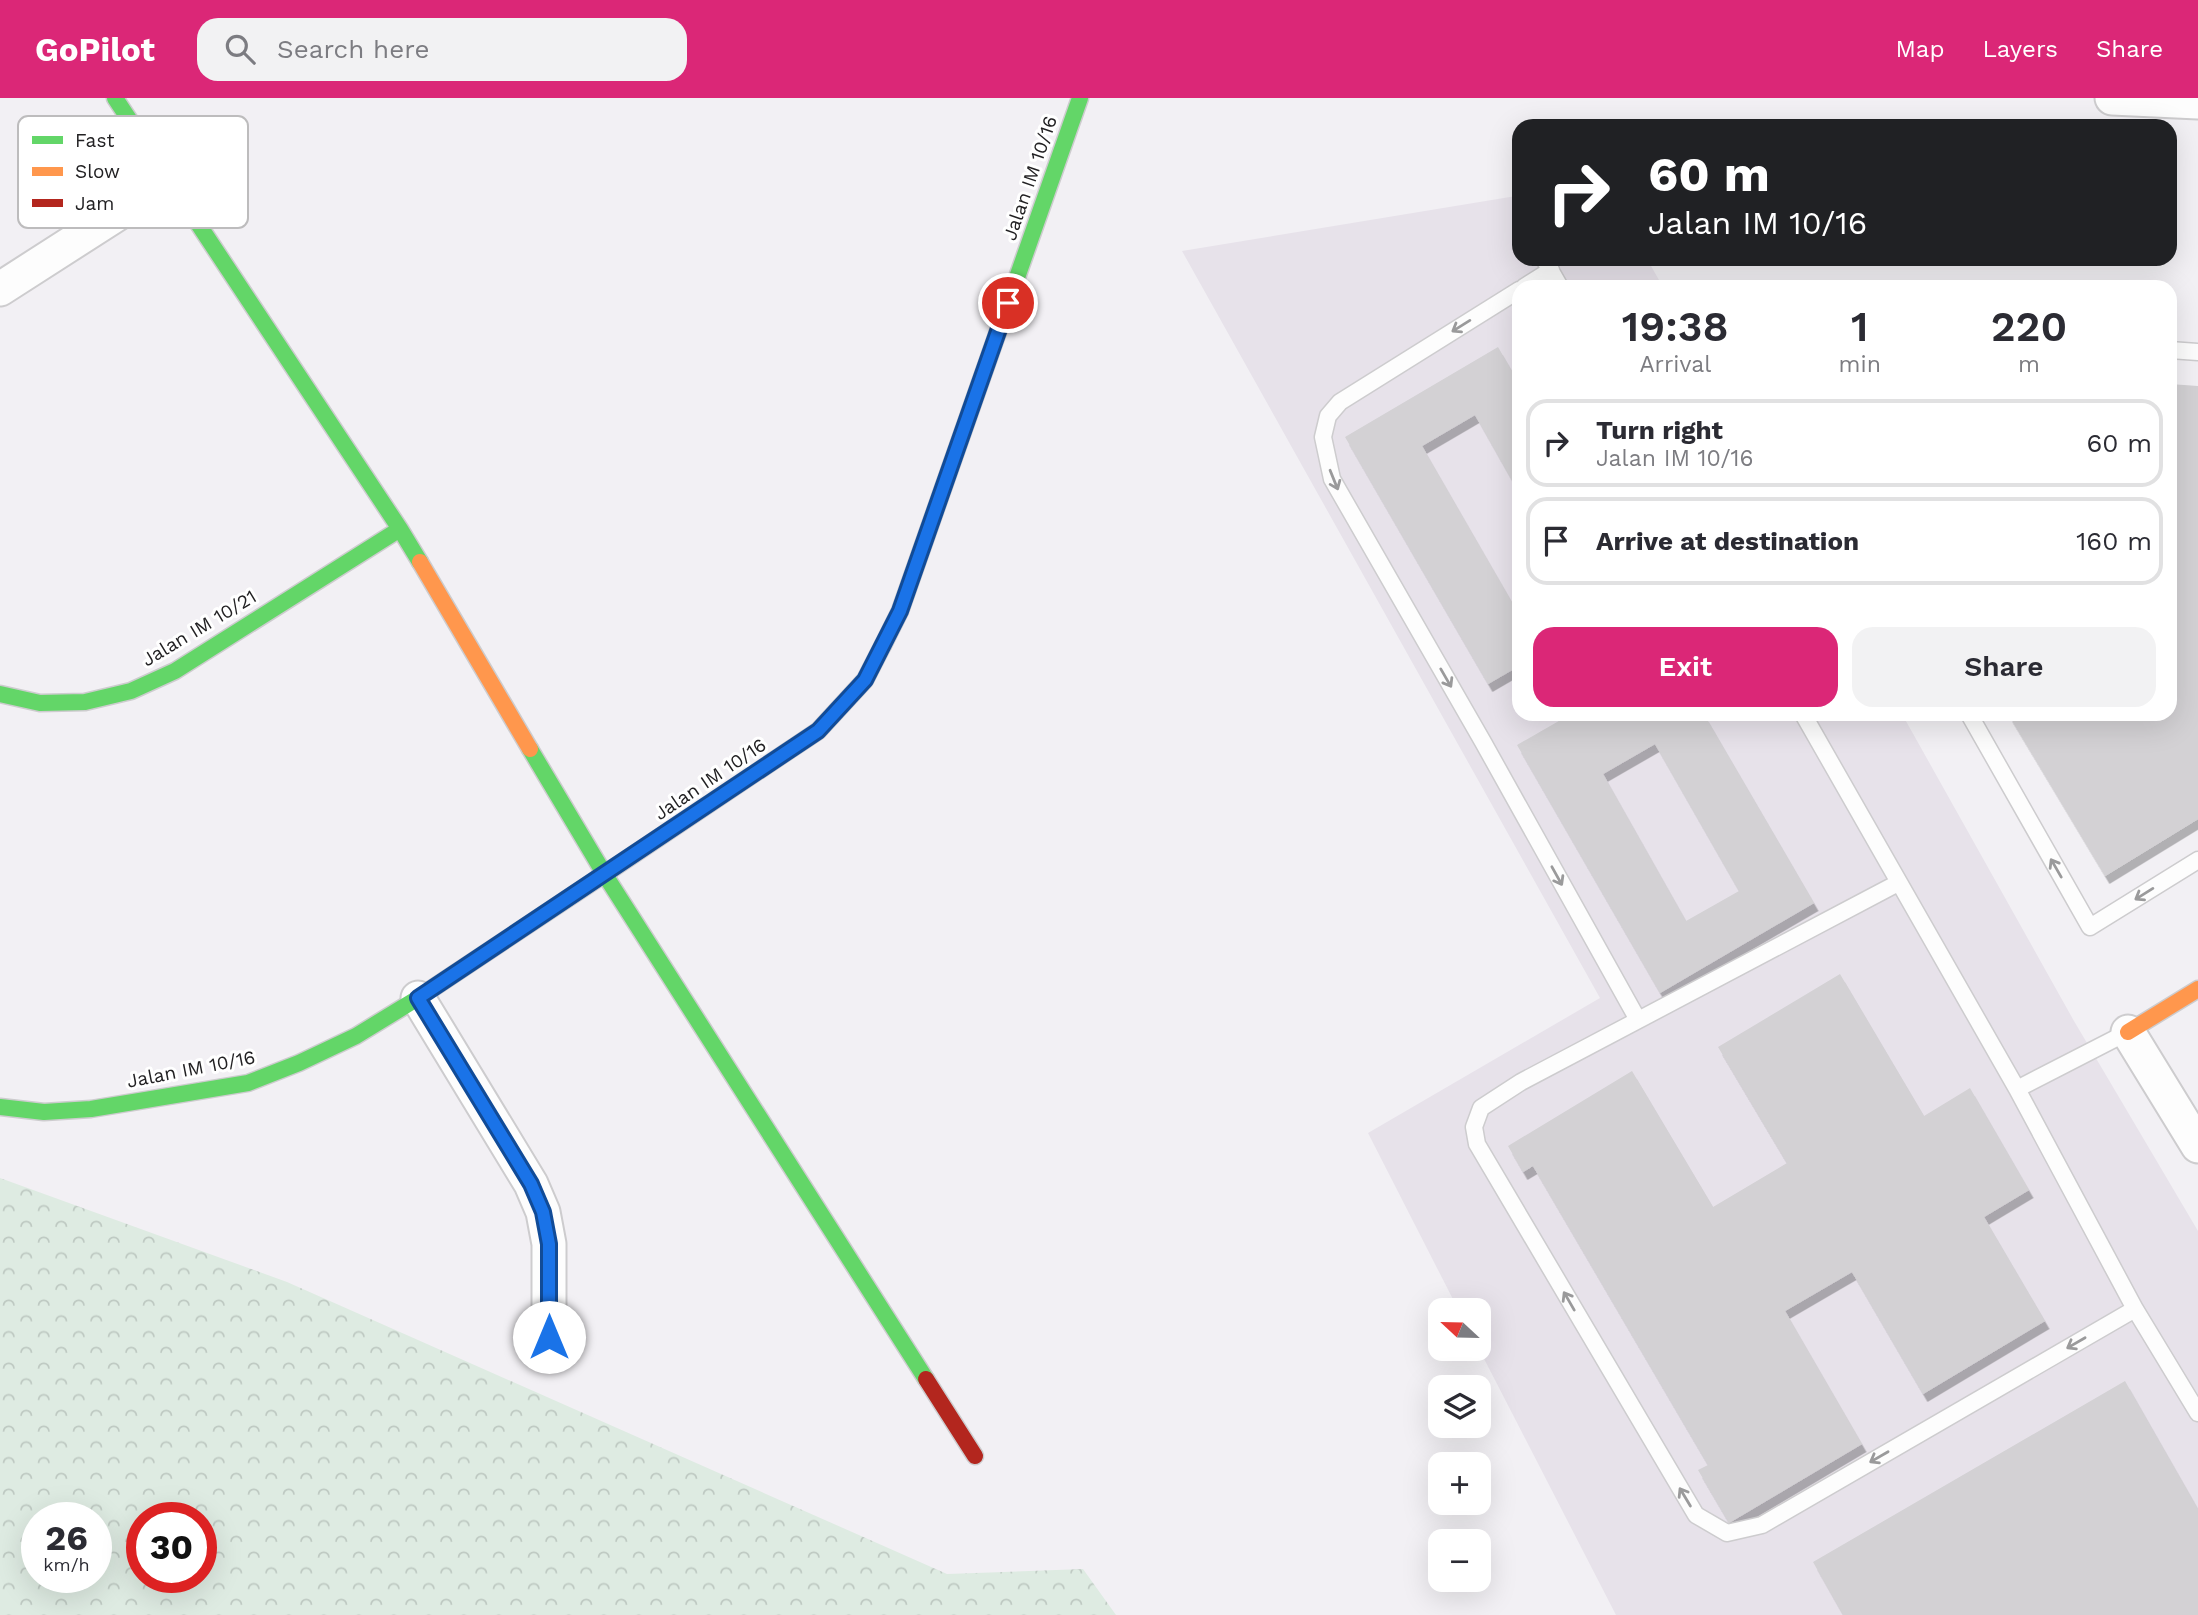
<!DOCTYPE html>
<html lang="en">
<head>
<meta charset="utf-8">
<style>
	:root { --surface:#fff; --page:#f2f2f3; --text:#2b2b33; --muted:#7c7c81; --line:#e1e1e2; --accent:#db2777 }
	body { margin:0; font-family:"Work Sans",sans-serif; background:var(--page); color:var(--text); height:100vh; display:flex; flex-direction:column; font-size:26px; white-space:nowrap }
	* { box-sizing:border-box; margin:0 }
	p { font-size:23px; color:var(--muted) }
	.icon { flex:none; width:38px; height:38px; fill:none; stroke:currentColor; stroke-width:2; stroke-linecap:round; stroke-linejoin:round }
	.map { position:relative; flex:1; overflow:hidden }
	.panel { position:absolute; left:1512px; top:182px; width:665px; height:441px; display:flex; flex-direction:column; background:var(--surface); border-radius:21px; box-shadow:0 7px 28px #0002 }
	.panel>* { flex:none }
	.banner { position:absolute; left:1512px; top:21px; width:665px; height:147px; border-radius:21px; box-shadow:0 7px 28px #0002; background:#202124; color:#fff; overflow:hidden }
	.needle { width:46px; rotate:292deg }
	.buttons { position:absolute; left:1428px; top:1200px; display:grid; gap:14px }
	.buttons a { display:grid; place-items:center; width:63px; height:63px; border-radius:14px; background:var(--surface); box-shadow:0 7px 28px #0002; font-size:35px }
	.speed { position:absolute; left:21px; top:1404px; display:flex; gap:14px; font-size:35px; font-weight:700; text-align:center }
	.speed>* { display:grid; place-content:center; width:91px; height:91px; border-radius:50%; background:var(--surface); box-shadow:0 7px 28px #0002; line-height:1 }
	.speed small { font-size:18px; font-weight:400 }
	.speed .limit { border:10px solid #d22; background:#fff; color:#111 }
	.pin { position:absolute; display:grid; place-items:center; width:60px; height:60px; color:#fff; margin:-30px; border:4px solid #fff; border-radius:50%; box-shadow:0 2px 7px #0007 }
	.me { position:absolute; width:77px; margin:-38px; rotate:0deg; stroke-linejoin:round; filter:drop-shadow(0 0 5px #0008) }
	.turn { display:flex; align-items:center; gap:24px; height:147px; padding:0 21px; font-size:32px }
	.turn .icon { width:91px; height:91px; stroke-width:2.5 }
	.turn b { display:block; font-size:49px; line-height:60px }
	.eta { display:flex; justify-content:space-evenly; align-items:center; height:119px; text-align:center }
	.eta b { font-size:42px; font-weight:600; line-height:49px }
	.cta { display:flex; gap:14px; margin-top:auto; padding:14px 21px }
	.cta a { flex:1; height:80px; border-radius:21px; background:var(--accent); color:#fff; font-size:28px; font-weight:600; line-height:80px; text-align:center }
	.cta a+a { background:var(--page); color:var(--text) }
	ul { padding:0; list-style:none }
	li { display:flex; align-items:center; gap:21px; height:88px; margin:0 14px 10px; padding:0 7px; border:4px solid var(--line); border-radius:21px }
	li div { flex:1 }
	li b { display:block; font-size:26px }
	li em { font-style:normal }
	header { display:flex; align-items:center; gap:42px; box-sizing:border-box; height:98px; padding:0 35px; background:var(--accent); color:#fff }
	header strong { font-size:33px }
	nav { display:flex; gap:38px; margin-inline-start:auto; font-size:24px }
	.search { width:490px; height:63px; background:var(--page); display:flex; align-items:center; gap:18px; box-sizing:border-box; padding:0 24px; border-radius:21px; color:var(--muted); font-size:26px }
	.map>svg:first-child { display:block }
</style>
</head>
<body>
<header>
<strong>GoPilot</strong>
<div class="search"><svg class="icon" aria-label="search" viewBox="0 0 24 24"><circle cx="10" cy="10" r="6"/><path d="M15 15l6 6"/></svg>Search here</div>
<nav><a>Map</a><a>Layers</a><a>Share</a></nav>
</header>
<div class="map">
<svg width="2198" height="1517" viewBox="0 0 2198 1517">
	<defs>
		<pattern id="forest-crowns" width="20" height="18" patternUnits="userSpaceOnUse" patternTransform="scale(1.75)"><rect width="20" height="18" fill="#deebe2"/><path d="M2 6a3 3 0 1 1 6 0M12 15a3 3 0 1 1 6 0" fill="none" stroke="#bec9c2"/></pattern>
		<filter id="shadow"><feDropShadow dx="4.5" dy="8" stdDeviation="0" flood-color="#0004"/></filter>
	</defs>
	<rect width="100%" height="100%" fill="#f2f0f4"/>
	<!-- built -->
	<path fill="#e7e2ea" d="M 1516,98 L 1519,99 L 1519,161 L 1647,161 L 1663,189 L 1519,189 L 1519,616 L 1902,616 L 2074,923 L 2198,1133 L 2198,1517 L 1616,1517 L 1479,1251 L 1479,1213 L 1459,1213 L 1368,1035 L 1600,900 L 1182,153 Z"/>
	<!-- forest -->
	<path fill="url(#forest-crowns)" fill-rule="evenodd" d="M 0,1080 L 287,1184 L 947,1476 L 1083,1471 L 1116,1517 L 0,1517 ZM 37,1419 L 96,1419 L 96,1479 L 37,1479 ZM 201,1419 L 201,1479 L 142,1479 L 142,1419 Z"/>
	<!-- building -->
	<path fill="#d3d1d4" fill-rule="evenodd" filter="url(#shadow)" d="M 1498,249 L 1519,285 L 1519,395 L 1475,317 L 1422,348 L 1513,506 L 1519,502 L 1519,568 L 1488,586 L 1345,339 Z
		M 2170,286 L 2198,288 L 2198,721 L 2105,778 L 2008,616 L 2170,616 Z
		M 1571,616 L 1704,616 L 1814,805 L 1660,895 L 1517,647 ZM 1655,646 L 1739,793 L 1686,823 L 1603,676 Z
		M 1840,876 L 1924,1018 L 1970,990 L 2029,1092 L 1984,1119 L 2045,1223 L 1923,1296 L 1852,1174 L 1785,1213 L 1862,1346 L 1729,1425 L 1698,1372 L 1708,1367 L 1533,1068 L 1523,1074 L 1508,1048 L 1632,973 L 1713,1109 L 1787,1065 L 1718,949 Z
		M 2125,1283 L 2198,1411 L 2198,1517 L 1843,1517 L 1813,1464 Z"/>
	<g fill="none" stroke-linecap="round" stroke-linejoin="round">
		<defs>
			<path id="lane" d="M 1544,161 L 1560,189
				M 1524,189 L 1551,172
				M 1519,192 L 1340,304 L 1328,318 L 1323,339 L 1332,381 L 1483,644 L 1638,922
				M 2170,252 L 2198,254
				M 1803,616 L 2017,991 L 2135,1211 L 2198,1315
				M 1969,616 L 2090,829 L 2198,762
				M 1898,785 L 1521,984 L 1481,1010 L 1474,1029 L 1477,1046 L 1696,1417 L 1727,1435 L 1762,1427 L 2135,1211
				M 2017,991 L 2128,934"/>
			<path id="street" d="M 2112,0 L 2198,4
				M 0,191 L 170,82
				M 418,900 L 531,1086 L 543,1114 L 549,1146 L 549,1239
				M 2128,934 L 2198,1048"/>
			<path id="fast" d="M 115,0 L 400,431 L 420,464
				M 883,547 L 900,513 L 1080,0
				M 0,596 L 40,605 L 85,604 L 131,593 L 175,573 L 400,431
				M 530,651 L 605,777 L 926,1281
				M 0,1009 L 44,1014 L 91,1011 L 248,985 L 299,965 L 356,938 L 418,900 L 612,771"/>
			<path id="slow" d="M 420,464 L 530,651
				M 612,771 L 818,633 L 865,582 L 883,547
				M 2128,934 L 2198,891"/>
			<path id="jam" d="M 926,1281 L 975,1358"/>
		</defs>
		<!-- lane casing -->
		<use href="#lane" stroke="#cdccce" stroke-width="19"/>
		<!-- street casing -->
		<use href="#street" stroke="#cdccce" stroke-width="37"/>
		<!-- fast casing -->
		<use href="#fast" stroke="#cdccce" stroke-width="19"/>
		<!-- slow casing -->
		<use href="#slow" stroke="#cdccce" stroke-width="19"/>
		<!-- jam casing -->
		<use href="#jam" stroke="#cdccce" stroke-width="19"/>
		<!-- lane -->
		<use href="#lane" stroke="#fdfdfd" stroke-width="16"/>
		<!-- street -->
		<use href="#street" stroke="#fdfdfd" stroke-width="33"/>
		<!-- fast -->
		<use href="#fast" stroke="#63d668" stroke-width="16"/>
		<!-- slow -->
		<use href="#slow" stroke="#ff974d" stroke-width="16"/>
		<!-- jam -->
		<use href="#jam" stroke="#b3261e" stroke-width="16"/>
	</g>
	<!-- one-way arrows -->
	<defs><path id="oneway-shaft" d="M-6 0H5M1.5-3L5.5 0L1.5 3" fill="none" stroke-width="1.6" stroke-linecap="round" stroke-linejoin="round" transform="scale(1.75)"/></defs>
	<g stroke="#9a9a9b">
		<use href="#oneway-shaft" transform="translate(1461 228) rotate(148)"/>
		<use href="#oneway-shaft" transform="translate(1334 382) rotate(68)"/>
		<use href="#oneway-shaft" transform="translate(1446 580) rotate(60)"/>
		<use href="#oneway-shaft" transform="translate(2056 770) rotate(-120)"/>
		<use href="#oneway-shaft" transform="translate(1557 778) rotate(61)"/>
		<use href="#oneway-shaft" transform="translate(2144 796) rotate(148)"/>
		<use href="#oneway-shaft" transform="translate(1569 1203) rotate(-120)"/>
		<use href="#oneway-shaft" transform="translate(2076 1245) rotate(150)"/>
		<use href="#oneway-shaft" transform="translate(1879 1359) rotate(150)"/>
		<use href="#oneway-shaft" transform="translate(1685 1399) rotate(-121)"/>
	</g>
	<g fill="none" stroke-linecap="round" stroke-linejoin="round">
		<defs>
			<path id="route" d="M 549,1239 L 549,1146 L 543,1114 L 531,1086 L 418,900 L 818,633 L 865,582 L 900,513 L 1008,205"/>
		</defs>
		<!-- route casing -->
		<use href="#route" stroke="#114b97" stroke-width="18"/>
		<!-- route -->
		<use href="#route" stroke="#1a73e8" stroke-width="12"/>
	</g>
	<g text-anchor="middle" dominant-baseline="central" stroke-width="6" stroke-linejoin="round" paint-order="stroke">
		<!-- street labels -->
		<g font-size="19" fill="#222123" stroke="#fff">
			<text transform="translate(1030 80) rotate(-71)">Jalan IM 10/16</text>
			<text transform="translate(199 530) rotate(-31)">Jalan IM 10/21</text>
			<text transform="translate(710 681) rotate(-34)">Jalan IM 10/16</text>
			<text transform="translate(191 971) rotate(-11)">Jalan IM 10/16</text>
		</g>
	</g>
	<!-- legend -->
	<rect x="18" y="18" width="230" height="112" rx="10" fill="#fff" stroke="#bdbcbd" stroke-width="2"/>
	<rect x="32" y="38" width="31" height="8" fill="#63d668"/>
	<rect x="32" y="69" width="31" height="9" fill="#ff974d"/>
	<rect x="32" y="101" width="31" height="8" fill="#b3261e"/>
	<g font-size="19" fill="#222123">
		<text x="75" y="49">Fast</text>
		<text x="75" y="80">Slow</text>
		<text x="75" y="112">Jam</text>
	</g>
</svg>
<div class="buttons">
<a><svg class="needle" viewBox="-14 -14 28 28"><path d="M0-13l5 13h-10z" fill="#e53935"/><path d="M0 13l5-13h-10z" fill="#7c7c81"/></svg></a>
<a><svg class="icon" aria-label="layers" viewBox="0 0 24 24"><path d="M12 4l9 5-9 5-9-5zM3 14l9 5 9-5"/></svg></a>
<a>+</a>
<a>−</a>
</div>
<div class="speed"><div>26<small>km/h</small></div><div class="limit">30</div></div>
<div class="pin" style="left:1008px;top:205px;background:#d93025"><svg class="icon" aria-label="arrive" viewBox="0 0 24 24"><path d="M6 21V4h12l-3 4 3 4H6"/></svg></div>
<svg class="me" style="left:549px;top:1239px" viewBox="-20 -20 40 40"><circle r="19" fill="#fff"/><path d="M0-13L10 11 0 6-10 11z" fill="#1a73e8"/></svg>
<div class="banner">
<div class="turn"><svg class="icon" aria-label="right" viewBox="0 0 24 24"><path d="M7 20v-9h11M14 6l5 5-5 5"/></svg><div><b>60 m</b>Jalan IM 10/16</div></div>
</div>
<section class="panel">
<div class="eta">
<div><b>19:38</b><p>Arrival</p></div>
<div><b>1</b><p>min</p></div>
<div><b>220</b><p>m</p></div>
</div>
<ul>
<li><svg class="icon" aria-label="right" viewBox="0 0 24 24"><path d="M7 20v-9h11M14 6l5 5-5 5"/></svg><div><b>Turn right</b><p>Jalan IM 10/16</p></div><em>60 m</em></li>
<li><svg class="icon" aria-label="arrive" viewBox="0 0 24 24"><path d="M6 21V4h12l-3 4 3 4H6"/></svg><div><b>Arrive at destination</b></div><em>160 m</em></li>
</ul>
<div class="cta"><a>Exit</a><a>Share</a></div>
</section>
</div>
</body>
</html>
